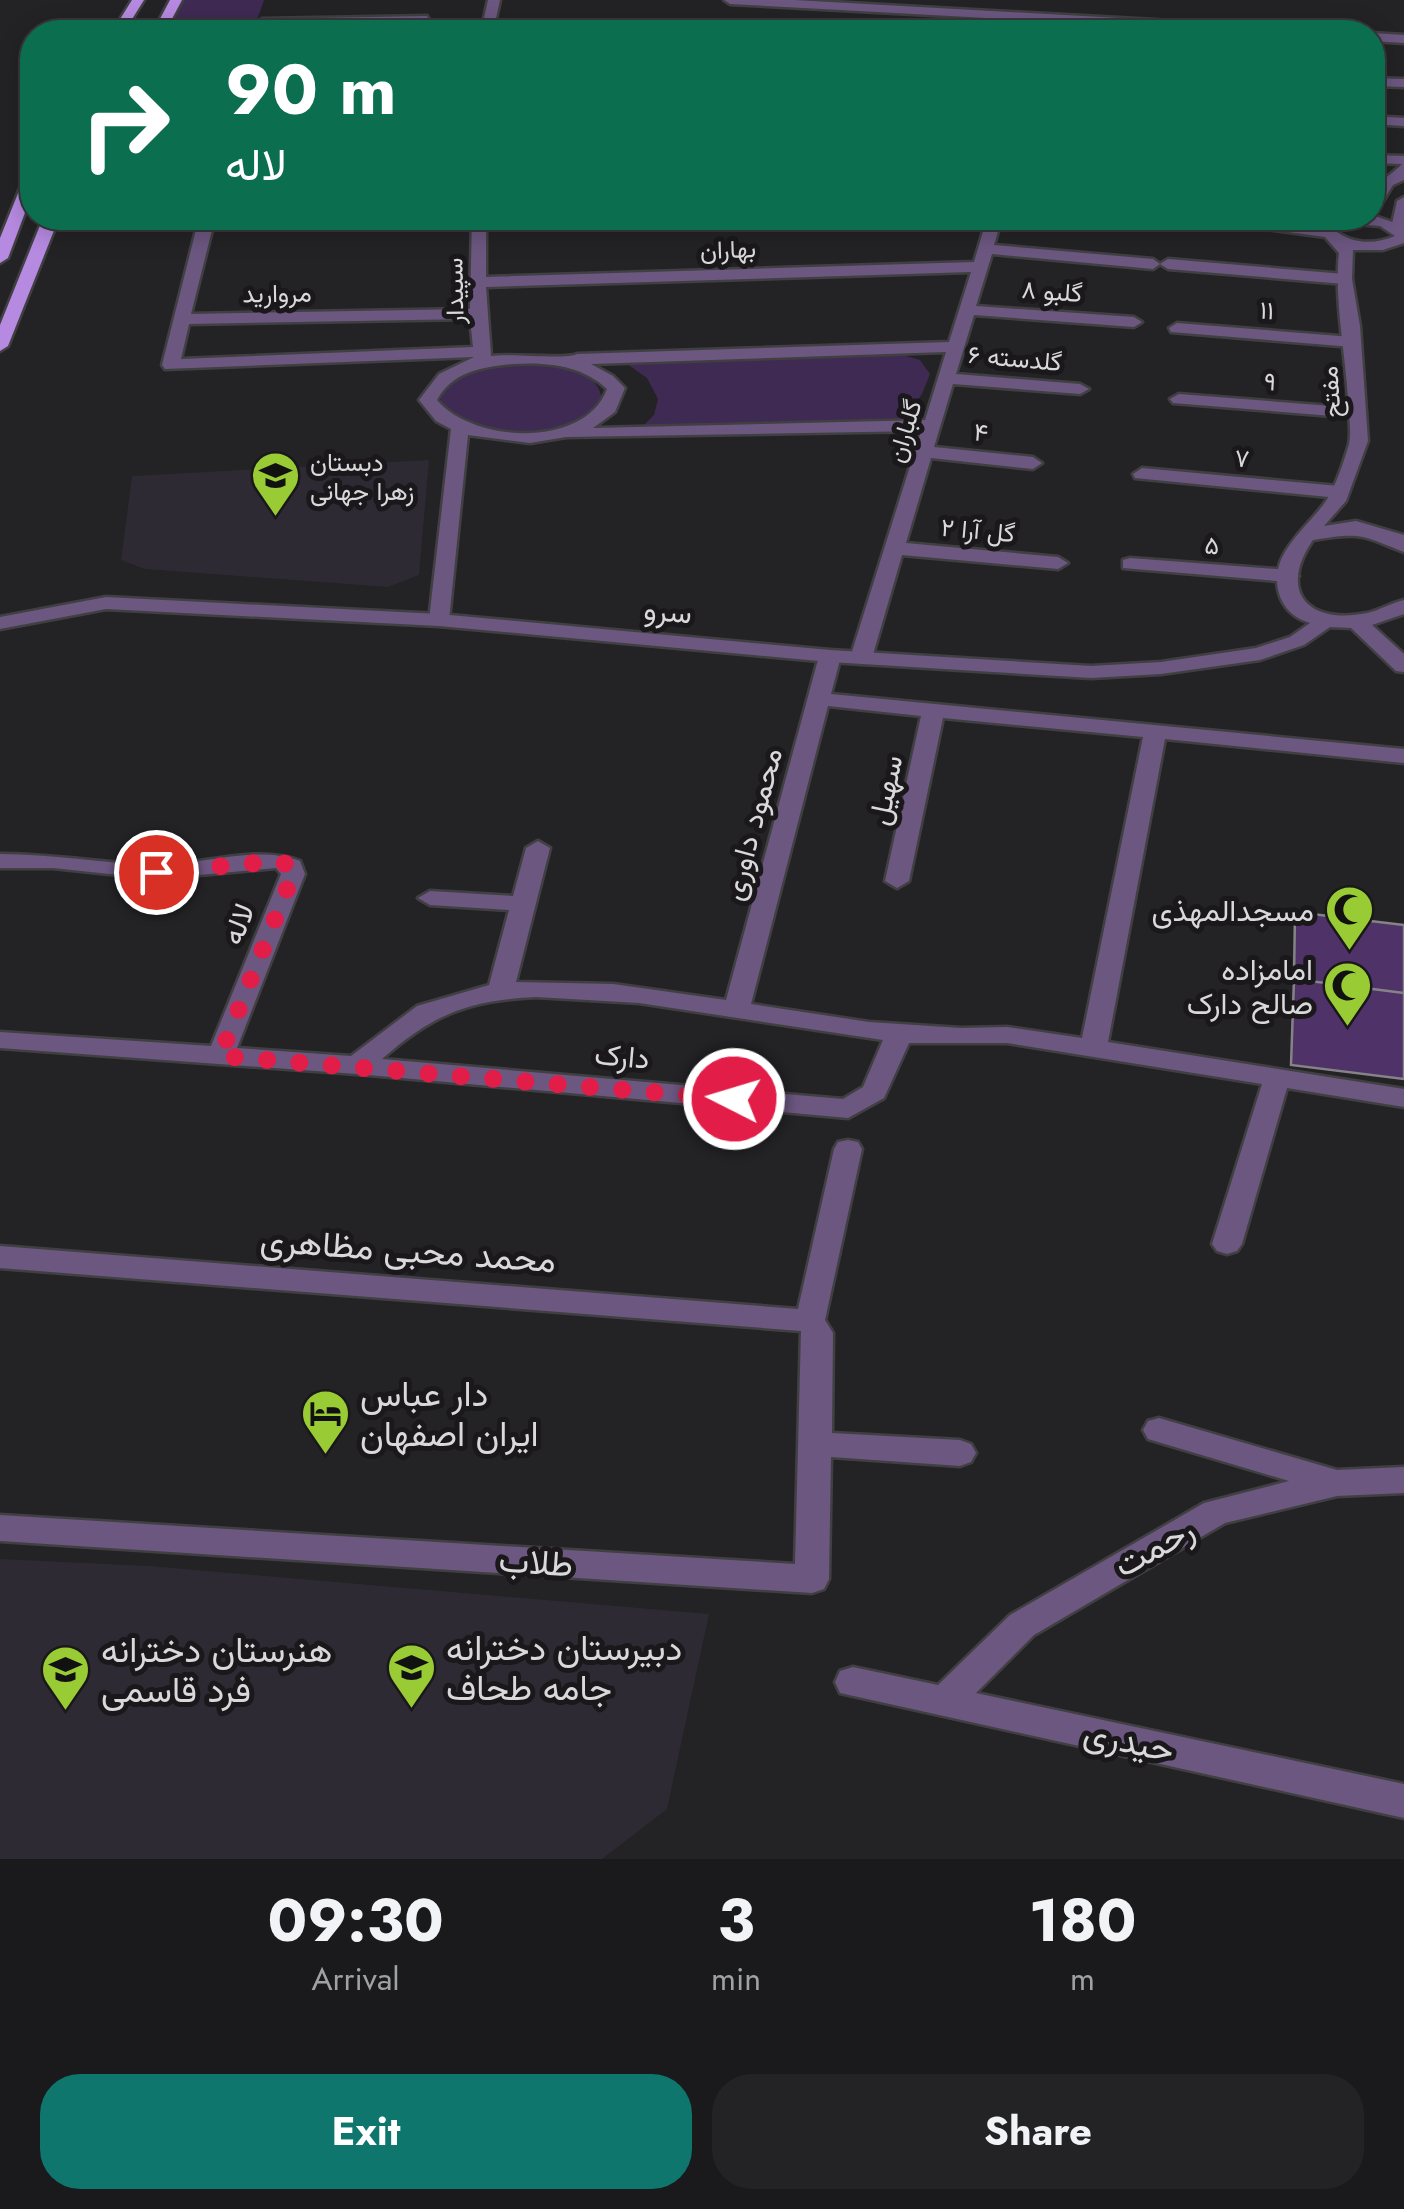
<!DOCTYPE html>
<html lang="en">
<head>
<meta charset="utf-8">
<style>
	:root { --surface:#1a1a1c; --page:#232325; --text:#f1f3f6; --muted:#9fa1a3; --line:#38383b; --accent:#0f766e }
	body { margin:0; font-family:Jost,Vazirmatn,sans-serif; background:var(--page); color:var(--text); height:100vh; display:flex; flex-direction:column; font-size:38px; white-space:nowrap }
	* { box-sizing:border-box; margin:0 }
	p { font-size:32px; color:var(--muted) }
	.icon { flex:none; width:55px; height:55px; fill:none; stroke:currentColor; stroke-width:2; stroke-linecap:round; stroke-linejoin:round }
	.map { position:relative; height:1859px; overflow:hidden }
	.sheet { display:flex; flex-direction:column; background:var(--surface); flex:1 }
	.sheet>* { flex:none }
	.hud { position:absolute; left:20px; top:20px; width:1365px; height:210px; border-radius:40px; box-shadow:0 5px 25px #0003,0 0 0 2px var(--line); background:#0b6e4f; color:#fff; overflow:hidden }
	.pin { position:absolute; display:grid; place-items:center; width:85px; height:85px; color:#fff; margin:-42px; border:5px solid #fff; border-radius:50%; box-shadow:0 2px 10px #0007 }
	.me { position:absolute; width:110px; margin:-55px; rotate:275deg; stroke-linejoin:round; filter:drop-shadow(0 0 8px #0008) }
	.turn { display:flex; align-items:center; gap:35px; height:210px; padding:0 40px; font-size:45px }
	.turn .icon { width:130px; height:130px; stroke-width:2.5 }
	.turn b { display:block; font-size:70px; line-height:85px }
	.eta { display:flex; justify-content:space-evenly; align-items:center; height:170px; text-align:center }
	.eta b { font-size:60px; font-weight:700; line-height:70px }
	.action { display:flex; gap:20px; margin-top:auto; padding:20px 40px }
	.action a { flex:1; height:115px; border-radius:40px; background:var(--accent); color:#fff; font-size:40px; font-weight:700; line-height:115px; text-align:center }
	.action a+a { background:var(--page); color:var(--text) }
	.map>svg:first-child { display:block }
</style>
</head>
<body>
<div class="map">
<svg width="1404" height="1859" viewBox="0 0 1404 1859">
	<rect width="100%" height="100%" fill="#232225"/>
	<!-- built -->
	<path fill="#2e2a33" d="M 429,460 L 419,575 L 388,587 L 145,569 L 121,560 L 132,476 Z
		M 0,1559 L 149,1566 L 709,1614 L 667,1809 L 602,1859 L 0,1859 Z"/>
	<!-- green -->
	<path fill="#3f2a53" d="M 176,0 L 264,0 L 253,32 L 159,32 Z
		M 899,354 L 920,360 L 930,374 L 922,394 L 904,419 L 642,427 L 654,415 L 658,399 L 647,378 L 627,364 Z
		M 523,364 C 551,365 597,365 602,399 C 578,440 462,447 440,401 C 450,368 494,366 523,364 Z"/>
	<!-- building -->
	<path fill="#4e3268" stroke="#858387" stroke-width="2.5" d="M 1295,912 L 1404,925 L 1404,993 L 1294,979 Z
		M 1294,979 L 1404,993 L 1404,1079 L 1291,1065 Z"/>
	<g fill="none" stroke-linecap="round" stroke-linejoin="round">
		<defs>
			<path id="minor" d="M 488,0 L 500,0 L 493,32 L 481,32 Z
				M 427,16 L 431,23 L 267,27 L 265,32 L 253,32 L 262,19 Z
				M 1053,16 L 1063,19 L 1059,32 L 1047,32 Z
				M 1372,78 L 1404,79 L 1404,87 L 1372,86 Z
				M 1372,116 L 1404,118 L 1404,126 L 1372,124 Z
				M 1372,155 L 1404,156 L 1404,180 L 1393,185 L 1377,211 L 1372,212 C 1372,181 1384,182 1402,164 L 1372,163 Z
				M 1404,197 L 1404,231 L 1399,233 L 1391,228 L 1397,201 Z
				M 199,218 L 215,218 L 191,314 L 470,309 L 472,218 L 735,218 L 727,223 L 486,228 L 486,277 L 974,262 L 987,218 L 1002,218 L 994,245 L 1153,259 L 1160,264 L 1168,259 L 1344,274 L 1352,279 L 1344,284 L 1168,269 L 1160,264 L 1153,269 L 992,254 L 976,306 L 1134,317 L 1142,322 L 1134,327 L 974,315 L 956,374 L 1080,384 L 1089,389 L 1080,394 L 953,384 L 934,447 L 1033,457 L 1042,463 L 1033,469 L 931,458 L 906,543 L 1058,557 L 1068,563 L 1058,569 L 902,555 L 872,658 L 861,664 L 850,658 L 921,431 L 566,437 L 530,443 L 468,435 L 449,620 L 446,624 L 432,624 L 429,620 L 451,429 L 436,421 L 419,400 L 439,374 L 474,357 L 165,369 L 162,365 ZM 971,272 L 949,342 L 577,354 C 565,360 512,353 491,356 L 486,287 ZM 470,319 L 473,347 L 181,359 L 189,324 ZM 946,352 L 925,420 L 593,428 L 615,412 L 625,388 L 613,376 L 591,364 ZM 513,364 C 546,362 582,365 607,389 C 585,449 473,443 437,400 C 453,371 483,367 513,364 Z
				M 1177,323 L 1352,337 L 1360,342 L 1352,347 L 1171,332 L 1169,328 Z
				M 1179,394 L 1357,408 L 1366,413 L 1357,418 L 1173,403 L 1170,399 Z
				M 1142,468 L 1339,486 L 1348,492 L 1339,498 L 1135,478 L 1133,474 Z
				M 1130,558 L 1289,570 L 1299,576 L 1289,582 L 1123,568 L 1123,560 Z
				M 830,650 L 841,656 L 831,694 L 1404,749 L 1404,763 L 1165,739 L 1108,1042 L 1404,1089 L 1404,1107 L 1287,1088 L 1242,1244 L 1237,1251 L 1227,1254 L 1217,1251 L 1212,1244 L 1262,1084 L 1007,1043 L 909,1043 L 884,1098 L 848,1118 L 357,1074 L 0,1048 L 0,1032 L 211,1046 L 281,874 L 276,868 L 156,879 L 53,868 L 0,868 L 0,854 C 52,854 102,863 154,865 C 201,866 255,844 300,861 L 305,874 L 237,1048 L 351,1056 L 417,1006 L 489,985 L 509,910 L 430,905 L 418,898 L 430,891 L 513,896 L 526,848 L 538,841 L 550,848 L 516,982 L 613,984 L 726,1000 L 819,656 ZM 828,706 L 921,716 L 885,881 L 897,888 L 909,881 L 943,718 L 1143,737 L 1082,1038 L 1007,1027 L 961,1028 L 869,1022 L 751,1004 ZM 536,997 L 639,1003 L 883,1040 L 863,1087 L 843,1099 L 382,1059 C 433,1014 469,1000 536,997 Z
				M 848,1140 L 858,1142 L 862,1149 L 825,1320 L 833,1333 L 832,1433 L 960,1440 L 971,1444 L 976,1453 L 971,1462 L 960,1466 L 831,1457 L 829,1579 L 824,1589 L 812,1593 L 0,1541 L 0,1515 L 795,1564 L 801,1331 L 0,1268 L 0,1246 L 798,1309 L 834,1149 L 838,1142 Z
				M 1159,1418 L 1337,1470 L 1404,1467 L 1404,1493 L 1337,1496 L 1225,1523 L 1034,1635 L 976,1693 L 1404,1784 L 1404,1818 L 840,1693 L 835,1682 L 840,1671 L 853,1667 L 938,1685 L 1010,1615 L 1204,1503 L 1289,1481 L 1148,1439 L 1143,1430 L 1148,1421 Z"/>
			<path id="tertiary" d="M 724,0 L 794,0 L 1300,28 L 1306,32 L 1243,32 L 730,4 Z
				M 1372,33 L 1404,35 L 1404,43 L 1372,41 Z
				M 1372,215 L 1404,226 L 1404,243 L 1383,250 L 1353,250 L 1352,279 L 1360,326 L 1368,441 L 1346,501 L 1324,526 L 1356,521 L 1404,535 L 1404,552 C 1360,535 1363,532 1313,540 C 1277,592 1309,625 1367,613 C 1380,610 1391,603 1404,600 L 1404,614 L 1372,625 L 1404,654 L 1404,672 L 1396,671 L 1351,628 L 1330,627 L 1304,645 L 1260,660 L 1161,674 L 1091,678 L 830,662 L 439,626 L 106,609 L 0,629 L 0,617 L 106,597 L 439,614 L 830,650 L 1091,666 L 1161,662 L 1256,648 L 1290,637 L 1310,623 C 1297,619 1287,612 1281,599 C 1264,557 1305,531 1326,501 C 1336,486 1344,461 1349,444 C 1352,430 1348,412 1348,398 C 1345,352 1334,297 1339,253 L 1325,237 L 1223,223 L 1215,218 L 1251,218 L 1319,227 L 1332,218 ZM 1344,223 L 1380,226 L 1395,236 C 1374,245 1352,244 1334,230 Z"/>
			<path id="primary" d="M 132,0 L 144,0 L 124,32 L 112,32 Z
				M 170,0 L 182,0 L 165,32 L 153,32 Z
				M 32,172 L 32,194 L 8,258 L 0,263 L 0,238 L 25,176 Z
				M 43,218 L 59,218 L 8,346 L 0,351 L 0,325 Z"/>
		</defs>
		<!-- minor casing -->
		<use href="#minor" stroke="#403f42" stroke-width="5"/>
		<!-- tertiary casing -->
		<use href="#tertiary" stroke="#403f42" stroke-width="5"/>
		<!-- primary casing -->
		<use href="#primary" stroke="#403f42" stroke-width="5"/>
		<!-- minor -->
		<use href="#minor" fill="#6c5781" fill-rule="evenodd"/>
		<!-- tertiary -->
		<use href="#tertiary" fill="#6c5781" fill-rule="evenodd"/>
		<!-- primary -->
		<use href="#primary" fill="#b68ae1" fill-rule="evenodd"/>
	</g>
	<g fill="none" stroke-linecap="round" stroke-linejoin="round">
		<!-- route -->
		<path stroke="#e11d48" stroke-width="18" stroke-dasharray="0 32.4" d="M 156,872 L 278,861 L 292,866 L 293,874 L 220,1056 L 734,1099"/>
	</g>
	<!-- icons -->
	<defs>
		<symbol id="school-pin" viewBox="-11 -11 22 30"><path d="M0 17L-7.5 6A9.5 9.5 0 1 1 7.5 6Z" fill="#99cb35" stroke="#1a181b"/><path d="M0-5L7-2L0 1L-7-2ZM-4 1L0 2.5L4 1V4Q0 6-4 4Z" fill="#111"/></symbol>
		<symbol id="mosque-pin" viewBox="-11 -11 22 30"><path d="M0 17L-7.5 6A9.5 9.5 0 1 1 7.5 6Z" fill="#99cb35" stroke="#1a181b"/><path d="M3.5-4.9A6 6 0 1 0 3.5 4.9A5 5 0 1 1 3.5-4.9Z" fill="#111"/></symbol>
		<symbol id="hotel-pin" viewBox="-11 -11 22 30"><path d="M0 17L-7.5 6A9.5 9.5 0 1 1 7.5 6Z" fill="#99cb35" stroke="#1a181b"/><path d="M-6-4.5h1.5V1H6V5H4.5V3h-9V5H-6ZM-4 0a1.8 1.8 0 1 1 3.6 0ZM.5 0V-2.5h3Q6-2.5 6 0Z" fill="#111"/></symbol>
	</defs>
	<g fill-rule="evenodd">
		<use href="#school-pin" x="248" y="448" width="55" height="75"/>
		<use href="#mosque-pin" x="1322" y="882" width="55" height="75"/>
		<use href="#mosque-pin" x="1320" y="958" width="55" height="75"/>
		<use href="#hotel-pin" x="298" y="1386" width="55" height="75"/>
		<use href="#school-pin" x="384" y="1640" width="55" height="75"/>
		<use href="#school-pin" x="38" y="1642" width="55" height="75"/>
	</g>
	<g text-anchor="middle" dominant-baseline="central" stroke-width="10" stroke-linejoin="round" paint-order="stroke">
		<!-- far-street labels -->
		<g font-size="25" fill="#d9d8da" stroke="#1a181b">
			<text transform="translate(728 249) rotate(-2)">بهاران</text>
			<text transform="translate(454 291) rotate(-91)">سپیدار</text>
			<text transform="translate(1052 291) rotate(4)">گلبو ۸</text>
			<text transform="translate(277 293) rotate(-1)">مروارید</text>
			<text transform="translate(1267 310) rotate(4)">۱۱</text>
			<text transform="translate(1015 358) rotate(5)">گلدسته ۶</text>
			<text transform="translate(1270 381) rotate(5)">۹</text>
			<text transform="translate(1330 392) rotate(-94)">مفتح</text>
			<text transform="translate(904 431) rotate(-73)">گلباران</text>
			<text transform="translate(981 432) rotate(6)">۴</text>
			<text transform="translate(1242 458) rotate(5)">۷</text>
			<text transform="translate(978 530) rotate(5)">گل آرا ۲</text>
			<text transform="translate(1212 545) rotate(4)">۵</text>
		</g>
		<!-- far-poi labels -->
		<g font-size="25" fill="#d9d8da" stroke="#1a181b" text-anchor="start">
			<text x="310" y="462">دبستان<tspan x="310" dy="29">زهرا جهانی</tspan></text>
		</g>
		<!-- street labels -->
		<g font-size="30" fill="#d9d8da" stroke="#1a181b">
			<text transform="translate(668 611) rotate(5)">سرو</text>
			<text transform="translate(885 790) rotate(-78)">سهیل</text>
			<text transform="translate(752 824) rotate(-75)">محمود داوری</text>
			<text transform="translate(238 924) rotate(-68)">لاله</text>
			<text transform="translate(622 1056) rotate(5)">دارک</text>
		</g>
		<!-- poi labels -->
		<g font-size="30" fill="#d9d8da" stroke="#1a181b" text-anchor="end">
			<text x="1314" y="910">مسجدالمهذی</text>
			<text x="1313" y="969">امامزاده<tspan x="1313" dy="34">صالح دارک</tspan></text>
		</g>
		<!-- near-street labels -->
		<g font-size="35" fill="#d9d8da" stroke="#1a181b">
			<text transform="translate(408 1250) rotate(4)">محمد محبی مظاهری</text>
			<text transform="translate(1154 1547) rotate(-29)">رحمت</text>
			<text transform="translate(536 1562) rotate(4)">طلاب</text>
			<text transform="translate(1129 1741) rotate(12)">حیدری</text>
		</g>
		<!-- near-poi labels -->
		<g font-size="35" fill="#d9d8da" stroke="#1a181b" text-anchor="start">
			<text x="360" y="1394">دار عباس<tspan x="360" dy="40">ایران اصفهان</tspan></text>
			<text x="446" y="1648">دبیرستان دخترانه<tspan x="446" dy="40">جامه طحاف</tspan></text>
			<text x="101" y="1650">هنرستان دخترانه<tspan x="101" dy="40">فرد قاسمی</tspan></text>
		</g>
	</g>
</svg>
<div class="pin" style="left:156px;top:872px;background:#d93025"><svg class="icon" aria-label="arrive" viewBox="0 0 24 24"><path d="M6 21V4h12l-3 4 3 4H6"/></svg></div>
<svg class="me" style="left:734px;top:1099px" viewBox="-20 -20 40 40"><circle r="17" fill="#e11d48" stroke="#fff" stroke-width="3"/><path d="M0-11L8 9 0 5-8 9z" fill="#fff"/></svg>
<div class="hud">
<div class="turn"><svg class="icon" aria-label="right" viewBox="0 0 24 24"><path d="M7 20v-9h11M14 6l5 5-5 5"/></svg><div><b>90 m</b>لاله</div></div>
</div>
</div>
<section class="sheet">
<div class="eta">
<div><b>09:30</b><p>Arrival</p></div>
<div><b>3</b><p>min</p></div>
<div><b>180</b><p>m</p></div>
</div>
<div class="action"><a>Exit</a><a>Share</a></div>
</section>
</body>
</html>
